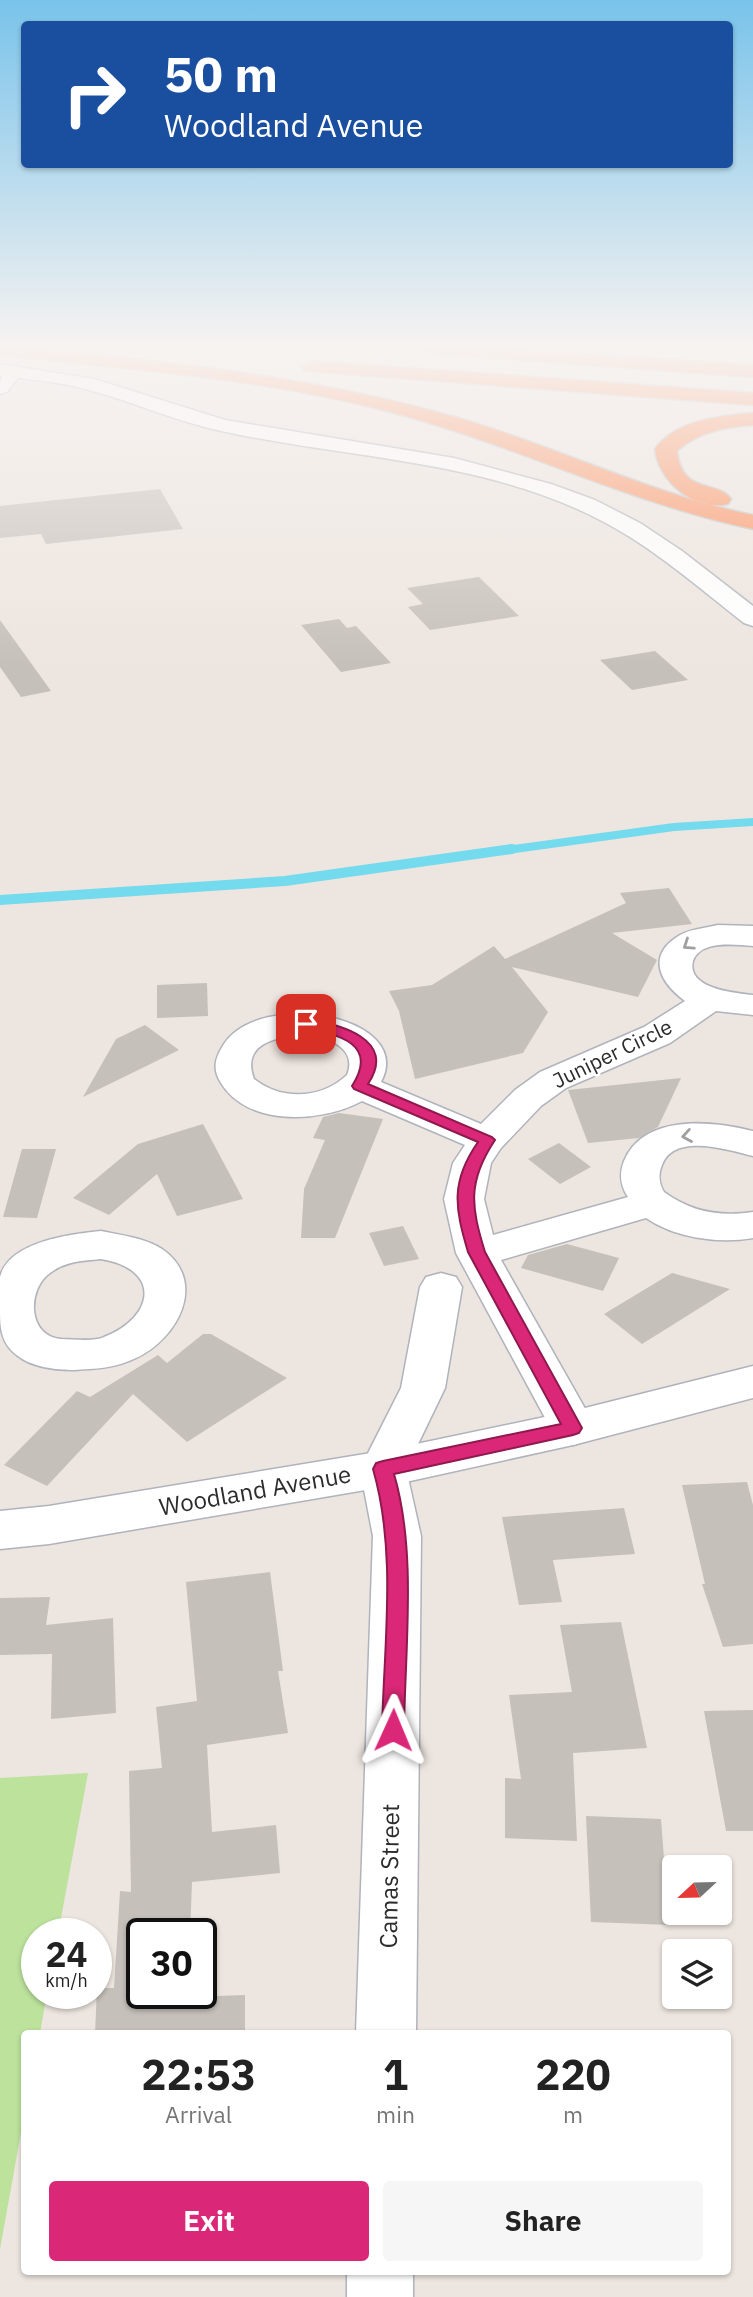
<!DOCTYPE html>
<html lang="en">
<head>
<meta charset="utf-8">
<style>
	:root { --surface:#fff; --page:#f6f6f6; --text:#222; --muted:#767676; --accent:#db2777 }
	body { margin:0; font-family:"IBM Plex Sans",sans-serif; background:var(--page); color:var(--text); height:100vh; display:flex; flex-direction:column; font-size:26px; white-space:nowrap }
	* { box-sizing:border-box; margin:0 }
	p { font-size:23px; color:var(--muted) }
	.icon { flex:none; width:38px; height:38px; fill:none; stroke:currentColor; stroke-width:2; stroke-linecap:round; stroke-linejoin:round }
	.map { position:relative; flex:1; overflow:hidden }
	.details { position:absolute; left:21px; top:2030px; width:710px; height:245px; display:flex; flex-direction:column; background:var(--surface); border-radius:7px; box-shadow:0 2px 5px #0004 }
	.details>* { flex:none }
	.hud { position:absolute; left:21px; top:21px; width:712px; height:147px; border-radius:7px; box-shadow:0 2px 5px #0004; background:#1a4fa0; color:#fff; overflow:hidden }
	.needle { width:46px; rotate:248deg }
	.buttons { position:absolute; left:662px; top:1855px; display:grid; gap:14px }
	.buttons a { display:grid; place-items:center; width:70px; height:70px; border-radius:7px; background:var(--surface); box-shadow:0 2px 5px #0004; font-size:35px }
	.speed { position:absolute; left:21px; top:1918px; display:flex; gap:14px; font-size:35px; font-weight:700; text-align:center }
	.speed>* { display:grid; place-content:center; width:91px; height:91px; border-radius:50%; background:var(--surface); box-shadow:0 2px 5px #0004; line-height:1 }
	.speed small { font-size:18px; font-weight:400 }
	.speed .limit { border:4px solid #111; border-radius:10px; background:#fff; color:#111 }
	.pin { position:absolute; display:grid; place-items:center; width:60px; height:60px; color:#fff; margin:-30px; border-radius:14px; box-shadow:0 4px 10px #0006 }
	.me { position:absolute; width:77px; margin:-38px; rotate:1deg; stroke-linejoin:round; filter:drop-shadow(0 0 5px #0008) }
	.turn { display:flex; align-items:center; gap:24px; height:147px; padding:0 28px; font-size:32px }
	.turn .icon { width:91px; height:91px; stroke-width:2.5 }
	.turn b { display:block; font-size:49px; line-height:60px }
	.eta { display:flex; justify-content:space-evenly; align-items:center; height:119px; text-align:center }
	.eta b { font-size:42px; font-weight:700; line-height:49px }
	.primary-button { display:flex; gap:14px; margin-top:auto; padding:14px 28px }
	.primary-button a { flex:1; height:80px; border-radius:7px; background:var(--accent); color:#fff; font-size:28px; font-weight:700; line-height:80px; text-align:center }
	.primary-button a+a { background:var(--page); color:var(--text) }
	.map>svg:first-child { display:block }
</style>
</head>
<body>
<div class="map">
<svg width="753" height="2297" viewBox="0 0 753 2297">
	<rect width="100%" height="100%" fill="#ede5df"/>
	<!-- green -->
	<path fill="#bce29c" d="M 88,1773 L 58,1934 L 37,1934 L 37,1993 L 47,1993 L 40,2033 L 24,2034 L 24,2116 L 0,2249 L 0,1778 Z"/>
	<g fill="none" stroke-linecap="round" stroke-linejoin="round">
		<!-- stream-far1 -->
		<path stroke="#74daed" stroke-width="8" d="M 500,851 L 674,827 L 753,822"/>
		<!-- stream -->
		<path stroke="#74daed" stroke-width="10" d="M 0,900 L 285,881 L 512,849"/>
	</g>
	<!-- building -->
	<path fill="#c6c0ba" d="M 160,489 L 183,529 L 46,544 L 41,534 L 0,538 L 0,506 Z
		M 479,577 L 519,616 L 430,630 L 408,607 L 423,604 L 407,588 Z
		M 339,619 L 347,628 L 356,626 L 391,663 L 341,672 L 301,625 Z
		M 0,620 L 51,691 L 21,697 L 0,667 Z
		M 655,651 L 688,680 L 632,690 L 600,660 Z
		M 669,888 L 692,924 L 612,933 L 657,960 L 638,997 L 512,967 L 548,1012 L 523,1053 L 415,1079 L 399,1011 L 389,991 L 432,985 L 494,946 L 505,959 L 626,903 L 620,893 Z
		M 207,983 L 208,1016 L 157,1018 L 157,985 Z
		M 145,1025 L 179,1050 L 83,1097 L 116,1039 Z
		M 681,1078 L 658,1127 L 639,1138 L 588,1143 L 568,1090 Z
		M 339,1113 L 383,1119 L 335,1238 L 301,1238 L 304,1189 L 325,1140 L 313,1138 L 323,1117 Z
		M 203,1124 L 243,1199 L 177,1216 L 157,1174 L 109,1215 L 73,1198 L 138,1144 Z
		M 559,1143 L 591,1167 L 560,1184 L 528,1159 Z
		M 22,1149 L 56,1149 L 37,1218 L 3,1217 Z
		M 403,1226 L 419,1259 L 384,1266 L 369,1233 Z
		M 567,1244 L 619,1258 L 603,1291 L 521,1268 L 528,1255 Z
		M 672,1273 L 730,1289 L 642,1344 L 604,1314 Z
		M 203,1334 L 211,1334 L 287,1378 L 187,1442 L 133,1394 L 47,1486 L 4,1465 L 77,1391 L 90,1397 L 158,1355 L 167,1363 Z
		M 747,1482 L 753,1505 L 753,1644 L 723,1647 L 702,1584 L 705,1584 L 682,1485 Z
		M 624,1508 L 635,1554 L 553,1560 L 562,1602 L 519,1605 L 502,1517 Z
		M 270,1572 L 283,1671 L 278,1671 L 288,1733 L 207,1745 L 212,1832 L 276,1825 L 280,1873 L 192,1882 L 190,1934 L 142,1934 L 142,1993 L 188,1993 L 188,1997 L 245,1995 L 245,2034 L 95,2034 L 97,1988 L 114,1988 L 120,1891 L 131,1892 L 129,1771 L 162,1768 L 156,1707 L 197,1701 L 186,1582 Z
		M 50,1597 L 46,1625 L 113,1618 L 116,1713 L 51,1719 L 52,1654 L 0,1655 L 0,1598 Z
		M 621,1622 L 647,1748 L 573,1753 L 577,1841 L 505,1838 L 505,1778 L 521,1779 L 509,1695 L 572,1692 L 560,1625 Z
		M 753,1710 L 753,1831 L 726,1831 L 704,1711 Z
		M 586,1816 L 661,1819 L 669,1925 L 591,1922 Z"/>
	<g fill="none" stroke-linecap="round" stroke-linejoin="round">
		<defs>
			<path id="minor" d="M 718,925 L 753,926 L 753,946 C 739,945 723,943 709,947 C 702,949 695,954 693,961 C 686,989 736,993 753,995 L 753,1015 L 716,1011 L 670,1043 L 566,1088 L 541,1106 L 501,1148 L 491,1163 L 484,1199 L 493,1235 L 628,1197 C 620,1185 619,1174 624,1161 C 644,1113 713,1121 753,1131 L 753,1156 C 729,1150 674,1132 662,1165 C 658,1174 659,1184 664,1192 C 691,1212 720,1217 753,1212 L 753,1238 C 719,1244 675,1238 646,1218 L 501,1260 L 596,1428 L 589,1440 L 573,1445 L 557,1440 L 456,1253 L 444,1199 L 453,1163 L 465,1145 L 362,1101 C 321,1123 248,1127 221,1083 C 212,1069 215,1058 224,1044 C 261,988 416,1016 381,1082 L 481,1124 L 515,1090 L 540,1072 L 644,1027 L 685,1001 C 659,982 646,955 680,935 C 690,929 706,928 718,925 ZM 306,1035 C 328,1037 358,1048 347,1075 C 321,1099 282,1101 254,1079 C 240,1042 280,1036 306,1035 Z
				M 101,1231 C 121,1235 145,1238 162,1249 C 209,1282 177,1339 136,1358 C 116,1368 95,1369 74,1370 C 56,1370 32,1367 18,1356 C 1,1344 0,1328 0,1309 C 0,1300 0,1287 0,1277 C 9,1241 72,1234 101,1231 ZM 101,1259 C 162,1269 155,1317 104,1337 C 93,1342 74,1339 61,1339 C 27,1336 27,1289 50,1273 C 66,1261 82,1261 101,1259 Z
				M 441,1273 L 456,1277 L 462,1287 L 445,1388 L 406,1469 L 421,1536 L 416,2034 L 356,2034 L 373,1536 L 360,1469 L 401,1388 L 420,1287 L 426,1277 Z
				M 347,2272 L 413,2272 L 413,2297 L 347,2297 Z"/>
			<path id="tertiary" d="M 13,365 L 23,371 L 7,392 L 0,394 C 0,381 0,369 13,365 Z
				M 753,1366 L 753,1398 L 573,1445 L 383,1487 L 49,1544 L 0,1549 L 0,1511 L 49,1506 L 383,1451 L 573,1411 Z"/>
			<path id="secondary" d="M 0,364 L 94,379 L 225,420 L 454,458 L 551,484 L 595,500 L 640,523 L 682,551 L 753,606 L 753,626 L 744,623 C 698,587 654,548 602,521 C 487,460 351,459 226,432 C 179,423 135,402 89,390 C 60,382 30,379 0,376 Z"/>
			<path id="motorway" d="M 0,347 L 31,347 C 174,363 316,377 455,417 C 556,446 650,494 753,515 L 753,529 C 629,503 516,445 394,413 C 266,378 131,370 0,355 Z
				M 415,347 L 499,347 L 753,365 L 753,377 L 424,353 L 417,351 Z
				M 312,361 L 753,393 L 753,405 L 305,371 L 302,367 Z
				M 753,413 L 753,425 C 725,427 698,432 677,451 C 682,496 717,479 731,499 L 728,504 C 695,512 658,481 655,449 C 675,420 721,416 753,413 Z"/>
		</defs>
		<!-- minor casing -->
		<use href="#minor" stroke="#afb3bc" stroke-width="3"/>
		<!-- tertiary casing -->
		<use href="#tertiary" stroke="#afb3bc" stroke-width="3"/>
		<!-- secondary casing -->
		<use href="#secondary" stroke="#afb3bc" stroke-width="3"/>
		<!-- motorway casing -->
		<use href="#motorway" stroke="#c4c4c4" stroke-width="3"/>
		<!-- minor -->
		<use href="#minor" fill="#fff" fill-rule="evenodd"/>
		<!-- tertiary -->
		<use href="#tertiary" fill="#fff" fill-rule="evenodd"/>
		<!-- secondary -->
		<use href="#secondary" fill="#fff" fill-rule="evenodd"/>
		<!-- motorway -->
		<use href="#motorway" fill="#fb8f5c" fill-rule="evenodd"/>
	</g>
	<!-- one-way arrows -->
	<defs><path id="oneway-chevron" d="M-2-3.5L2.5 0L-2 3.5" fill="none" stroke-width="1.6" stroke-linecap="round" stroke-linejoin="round" transform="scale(1.75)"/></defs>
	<g stroke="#a0a0a0">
		<use href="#oneway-chevron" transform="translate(688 945) rotate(146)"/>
		<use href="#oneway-chevron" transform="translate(687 1136) rotate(170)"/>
	</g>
	<!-- sky -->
	<linearGradient id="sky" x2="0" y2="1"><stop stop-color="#79c3ea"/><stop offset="0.52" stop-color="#f7f3f1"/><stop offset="1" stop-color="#f7f3f1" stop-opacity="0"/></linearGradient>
	<rect width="753" height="668" fill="url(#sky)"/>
	<!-- route -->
	<path fill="#db2777" stroke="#8e194d" stroke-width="2" d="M 306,1019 C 339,1024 398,1039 368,1084 L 492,1137 L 495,1140 C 467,1182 471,1207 485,1252 L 582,1428 L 579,1433 L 573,1435 L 394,1474 C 417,1552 405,1647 404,1730 L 400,1736 L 393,1739 L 385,1736 L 382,1730 C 384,1643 397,1552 373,1469 L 376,1463 L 383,1461 L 561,1424 L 468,1252 C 455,1208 450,1182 478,1142 L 354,1089 L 352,1086 C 381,1041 333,1034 301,1027 L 299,1024 Z"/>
	<g text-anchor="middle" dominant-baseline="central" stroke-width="5" stroke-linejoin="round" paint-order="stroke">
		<!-- street labels -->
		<g font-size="21" fill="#2c2c2c" stroke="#fff">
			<text transform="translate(612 1053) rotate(-26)">Juniper Circle</text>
		</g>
		<!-- near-street labels -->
		<g font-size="24" fill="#2c2c2c" stroke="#fff">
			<text transform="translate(255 1490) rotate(-10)">Woodland Avenue</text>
			<text transform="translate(389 1876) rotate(-89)">Camas Street</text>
		</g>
	</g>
</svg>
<div class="buttons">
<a><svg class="needle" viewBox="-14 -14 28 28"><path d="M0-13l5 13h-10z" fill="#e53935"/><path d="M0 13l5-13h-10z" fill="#767676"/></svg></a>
<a><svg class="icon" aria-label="layers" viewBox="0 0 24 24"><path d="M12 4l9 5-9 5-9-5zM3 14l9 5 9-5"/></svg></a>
</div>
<div class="speed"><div>24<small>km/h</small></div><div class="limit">30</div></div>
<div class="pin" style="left:306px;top:1024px;background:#d93025"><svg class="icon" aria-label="arrive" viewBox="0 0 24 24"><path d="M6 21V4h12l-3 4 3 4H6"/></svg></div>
<svg class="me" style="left:393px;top:1730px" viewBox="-20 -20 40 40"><path d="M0-17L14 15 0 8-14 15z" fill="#db2777" stroke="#fff" stroke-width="4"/></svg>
<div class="hud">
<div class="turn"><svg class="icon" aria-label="right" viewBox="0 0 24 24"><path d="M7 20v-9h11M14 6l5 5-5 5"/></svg><div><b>50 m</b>Woodland Avenue</div></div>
</div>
<section class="details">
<div class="eta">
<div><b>22:53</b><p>Arrival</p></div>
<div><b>1</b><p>min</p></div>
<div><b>220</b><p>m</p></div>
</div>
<div class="primary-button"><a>Exit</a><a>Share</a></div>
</section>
</div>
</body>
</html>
